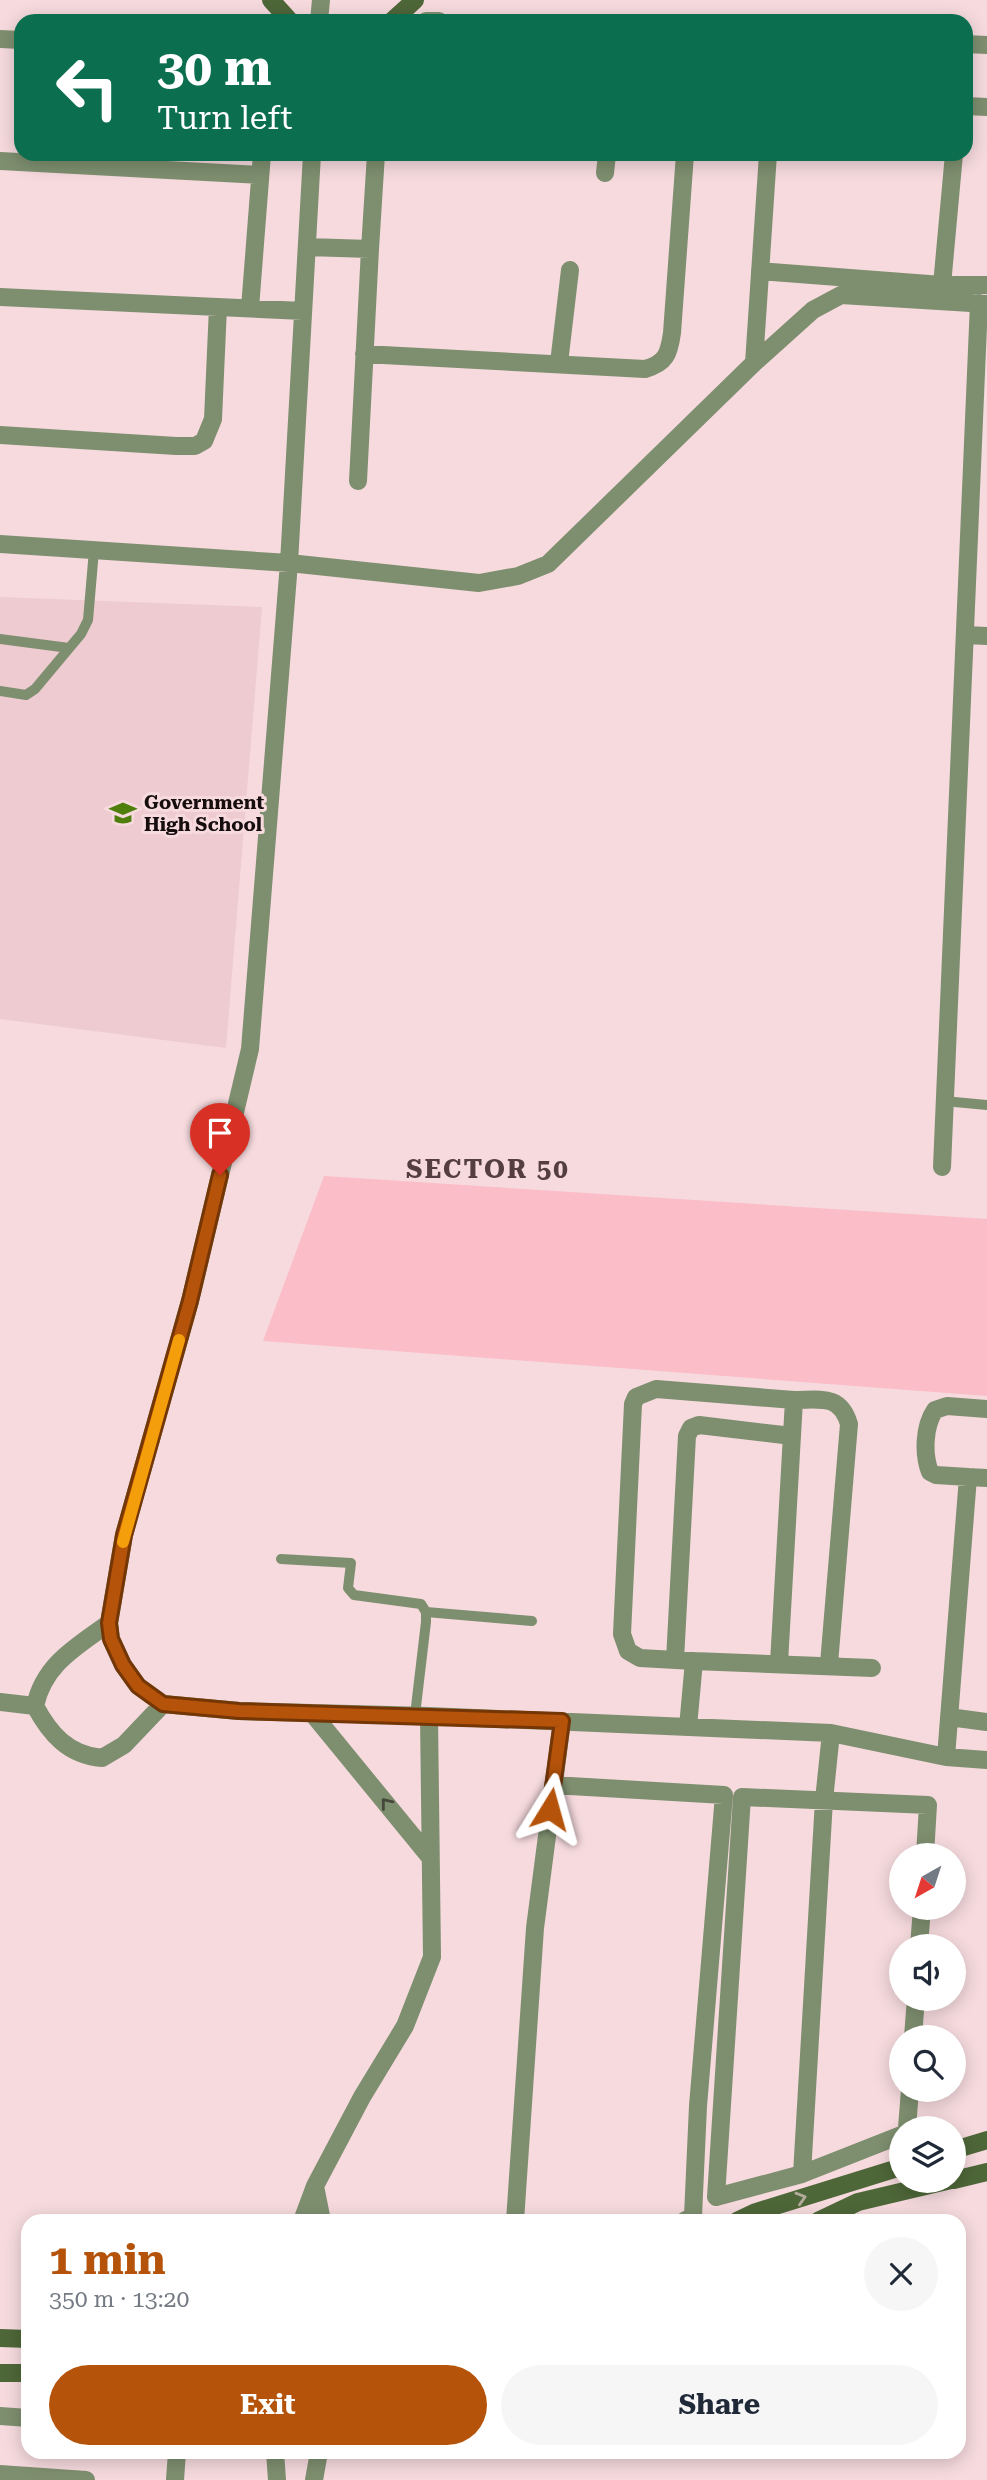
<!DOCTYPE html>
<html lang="en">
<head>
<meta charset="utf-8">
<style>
	:root { --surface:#fff; --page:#f6f6f7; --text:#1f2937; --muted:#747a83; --accent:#b45309 }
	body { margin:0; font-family:"Roboto Serif",serif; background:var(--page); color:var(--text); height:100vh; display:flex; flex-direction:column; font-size:26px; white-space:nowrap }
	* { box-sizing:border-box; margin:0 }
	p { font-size:23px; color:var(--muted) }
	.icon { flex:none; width:38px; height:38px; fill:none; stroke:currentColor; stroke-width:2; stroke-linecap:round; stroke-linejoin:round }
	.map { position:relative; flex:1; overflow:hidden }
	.details { position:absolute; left:21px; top:2214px; width:945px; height:245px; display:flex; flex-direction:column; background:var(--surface); border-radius:21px; box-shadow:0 4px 18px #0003 }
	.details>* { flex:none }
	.hud { position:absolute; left:14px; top:14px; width:959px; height:147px; border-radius:21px; box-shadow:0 4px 18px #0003; background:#0b6e4f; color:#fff; overflow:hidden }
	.needle { width:46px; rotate:219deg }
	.tools { position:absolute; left:889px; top:1843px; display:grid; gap:14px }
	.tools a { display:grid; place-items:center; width:77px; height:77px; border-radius:50%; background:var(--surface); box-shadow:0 4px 18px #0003; font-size:35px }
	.pin { position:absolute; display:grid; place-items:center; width:60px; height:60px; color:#fff; margin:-72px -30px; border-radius:50% 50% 50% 0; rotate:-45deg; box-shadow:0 0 7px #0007 }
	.pin .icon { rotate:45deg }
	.me { position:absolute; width:77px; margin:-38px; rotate:8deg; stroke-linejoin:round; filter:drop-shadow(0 0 5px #0008) }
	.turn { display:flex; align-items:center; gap:24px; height:147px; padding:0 28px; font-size:32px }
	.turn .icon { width:91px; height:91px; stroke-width:2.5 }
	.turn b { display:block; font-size:49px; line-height:60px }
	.round { display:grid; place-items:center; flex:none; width:74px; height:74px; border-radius:37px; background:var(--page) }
	.head { display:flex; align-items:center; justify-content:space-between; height:119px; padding:0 28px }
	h1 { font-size:42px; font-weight:700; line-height:52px; color:var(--accent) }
	.action { display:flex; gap:14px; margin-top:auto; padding:14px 28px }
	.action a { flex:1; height:80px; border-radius:42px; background:var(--accent); color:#fff; font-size:28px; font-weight:700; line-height:80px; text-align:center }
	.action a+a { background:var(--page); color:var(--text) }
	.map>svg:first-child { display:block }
</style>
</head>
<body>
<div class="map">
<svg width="987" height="2480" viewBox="0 0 987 2480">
	<rect width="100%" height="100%" fill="#f6dade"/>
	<!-- built -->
	<path fill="#eecbd0" d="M 0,597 L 262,607 L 226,1048 L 0,1019 Z"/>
	<!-- green -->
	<path fill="#fbbdc7" d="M 324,1176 L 987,1219 L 987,1396 L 263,1341 Z"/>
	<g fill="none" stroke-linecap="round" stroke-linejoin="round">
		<!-- service -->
		<path stroke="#7e8f6f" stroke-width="10" d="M 0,639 L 69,648
			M 0,691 L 26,695 L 35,689 L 81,634 L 88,620 L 94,550
			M 944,1101 L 987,1105
			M 281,1559 L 351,1563 L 348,1588 L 354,1595 L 421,1604 L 426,1612 L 426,1622 L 415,1715
			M 426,1612 L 532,1621"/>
		<!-- minor -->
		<path stroke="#7e8f6f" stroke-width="18" d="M 319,21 L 321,0
			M 426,21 L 439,21
			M 0,39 L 21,40
			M 966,44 L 987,45
			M 966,106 L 987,107
			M 312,154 L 289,563 L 250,1049 L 190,1301 L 124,1535 L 109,1623 L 111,1639 L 123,1665 L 138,1686 L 163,1704 L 239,1711 L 429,1716 L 831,1733 L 946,1757 L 987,1760
			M 0,161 L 260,175
			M 605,173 L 607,154
			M 307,247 L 370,249 L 358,481
			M 370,249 L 376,154
			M 760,271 L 942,285 L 987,285
			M 942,285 L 954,154
			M 0,297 L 303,311
			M 250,308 L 262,154
			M 364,354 L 645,369 C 666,363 669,354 672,333 L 685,154
			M 559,363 L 570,270
			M 754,363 L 768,154
			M 0,435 L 176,446 L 195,446 L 204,441 L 213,419 L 218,307
			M 0,544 L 289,563 L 479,583 L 518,576 L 548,564 L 754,363 L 813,310 L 841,295 L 987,304
			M 965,635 L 987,636
			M 942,1167 L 979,303
			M 968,1477 L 987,1478
			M 109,1623 C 76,1647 44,1664 35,1706 C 50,1734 68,1755 102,1758 L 124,1745 L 163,1704
			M 675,1660 L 687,1436 L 691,1428 L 699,1425 L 792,1436
			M 694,1661 L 640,1658 L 628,1651 L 622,1634 L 633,1404 L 636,1397 L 656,1389 L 794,1400
			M 779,1663 L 794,1400 C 821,1400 840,1394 849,1424 L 829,1664
			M 0,1702 L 35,1706
			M 312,1713 L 429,1856
			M 949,1717 L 987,1722
			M 688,1727 L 694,1661 L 872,1668
			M 946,1757 L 968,1477 L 936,1475 L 930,1472 C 923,1454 924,1426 935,1410 L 947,1406 L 987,1409
			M 553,1785 L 724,1795 L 698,2106 L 693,2216 L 684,2221
			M 919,1946 L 922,1908
			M 913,2037 L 916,1998
			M 907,2128 L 910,2090
			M 901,2135 L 802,2174 L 716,2197 L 742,1797 L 928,1805 L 925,1855
			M 802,2174 L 824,1800 L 831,1733
			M 315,2186 L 322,2221
			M 302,2221 L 315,2186 L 362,2097 L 405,2026 L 432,1957 L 429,1716
			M 515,2221 L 535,1928 L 562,1721
			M 0,2416 L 28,2418
			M 0,2474 L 86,2480
			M 175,2480 L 177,2452"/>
		<!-- tertiary -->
		<path stroke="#7e8f6f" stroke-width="18" d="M 275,2452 L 277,2480
			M 314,2480 L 319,2452"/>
		<!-- secondary -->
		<path stroke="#4e6738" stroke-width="18" d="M 271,0 L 290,21
			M 392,21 L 415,0
			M 954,2150 L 987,2140
			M 954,2180 L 987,2172
			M 737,2221 L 756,2212 L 901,2167
			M 818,2221 L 858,2202 L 951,2180
			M 0,2338 L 28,2339
			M 0,2373 L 28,2373"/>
	</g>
	<!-- one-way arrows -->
	<defs><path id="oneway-chevron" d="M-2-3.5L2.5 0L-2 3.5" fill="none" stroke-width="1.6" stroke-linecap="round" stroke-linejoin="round" transform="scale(1.75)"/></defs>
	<use stroke="#45483a" href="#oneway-chevron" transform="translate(386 1803) rotate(-129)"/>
	<use stroke="#b3ac9c" href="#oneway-chevron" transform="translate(801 2198) rotate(-17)"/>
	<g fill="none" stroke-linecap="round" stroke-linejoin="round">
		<defs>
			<path id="route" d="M 220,1175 L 190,1301 L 124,1535 L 109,1623 L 111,1639 L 123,1665 L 138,1686 L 163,1704 L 239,1711 L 562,1721 L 550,1809"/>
		</defs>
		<!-- route casing -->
		<use href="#route" stroke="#753606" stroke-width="18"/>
		<!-- route -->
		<use href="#route" stroke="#b45309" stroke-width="12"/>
		<!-- slow -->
		<path stroke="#f59e0b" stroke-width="12" d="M 123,1542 L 179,1340"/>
	</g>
	<!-- icons -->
	<defs>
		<symbol id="school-bare" viewBox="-9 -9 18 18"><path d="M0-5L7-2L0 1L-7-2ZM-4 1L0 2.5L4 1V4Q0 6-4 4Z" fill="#4e7e0b" stroke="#f6dade" stroke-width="2.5" paint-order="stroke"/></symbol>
	</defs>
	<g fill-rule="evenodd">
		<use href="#school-bare" x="104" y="794" width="38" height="38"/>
	</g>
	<g text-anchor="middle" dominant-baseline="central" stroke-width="6" stroke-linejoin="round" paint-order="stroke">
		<!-- poi labels -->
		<g font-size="19" font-weight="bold" fill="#160d0f" stroke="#f6dade" text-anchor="start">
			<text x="144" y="802">Government<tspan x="144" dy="22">High School</tspan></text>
		</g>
		<!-- district labels -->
		<g font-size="26" font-weight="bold" letter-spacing="2" fill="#543e41" stroke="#f6dade">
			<text x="488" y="1169">SECTOR 50</text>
		</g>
	</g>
</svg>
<div class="tools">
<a><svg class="needle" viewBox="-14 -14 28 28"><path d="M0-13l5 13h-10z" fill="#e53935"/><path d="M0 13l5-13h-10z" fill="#747a83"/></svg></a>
<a><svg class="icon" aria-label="sound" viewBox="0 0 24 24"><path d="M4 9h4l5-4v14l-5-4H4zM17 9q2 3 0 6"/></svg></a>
<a><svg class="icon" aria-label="search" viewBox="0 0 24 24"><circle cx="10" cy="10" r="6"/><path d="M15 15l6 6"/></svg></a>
<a><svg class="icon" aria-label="layers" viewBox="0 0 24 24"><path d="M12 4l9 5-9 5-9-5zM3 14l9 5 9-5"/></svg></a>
</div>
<div class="pin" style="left:220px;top:1175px;background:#d93025"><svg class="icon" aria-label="arrive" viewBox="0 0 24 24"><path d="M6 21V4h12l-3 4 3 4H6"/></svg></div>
<svg class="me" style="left:550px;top:1809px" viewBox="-20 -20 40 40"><path d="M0-17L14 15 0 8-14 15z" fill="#b45309" stroke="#fff" stroke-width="4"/></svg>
<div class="hud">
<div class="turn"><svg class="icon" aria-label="left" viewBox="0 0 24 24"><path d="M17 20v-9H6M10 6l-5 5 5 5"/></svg><div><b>30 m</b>Turn left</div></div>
</div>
<section class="details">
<div class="head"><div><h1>1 min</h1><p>350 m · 13:20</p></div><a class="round"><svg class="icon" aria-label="close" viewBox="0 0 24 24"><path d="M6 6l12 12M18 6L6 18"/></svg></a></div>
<div class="action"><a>Exit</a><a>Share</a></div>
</section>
</div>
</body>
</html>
